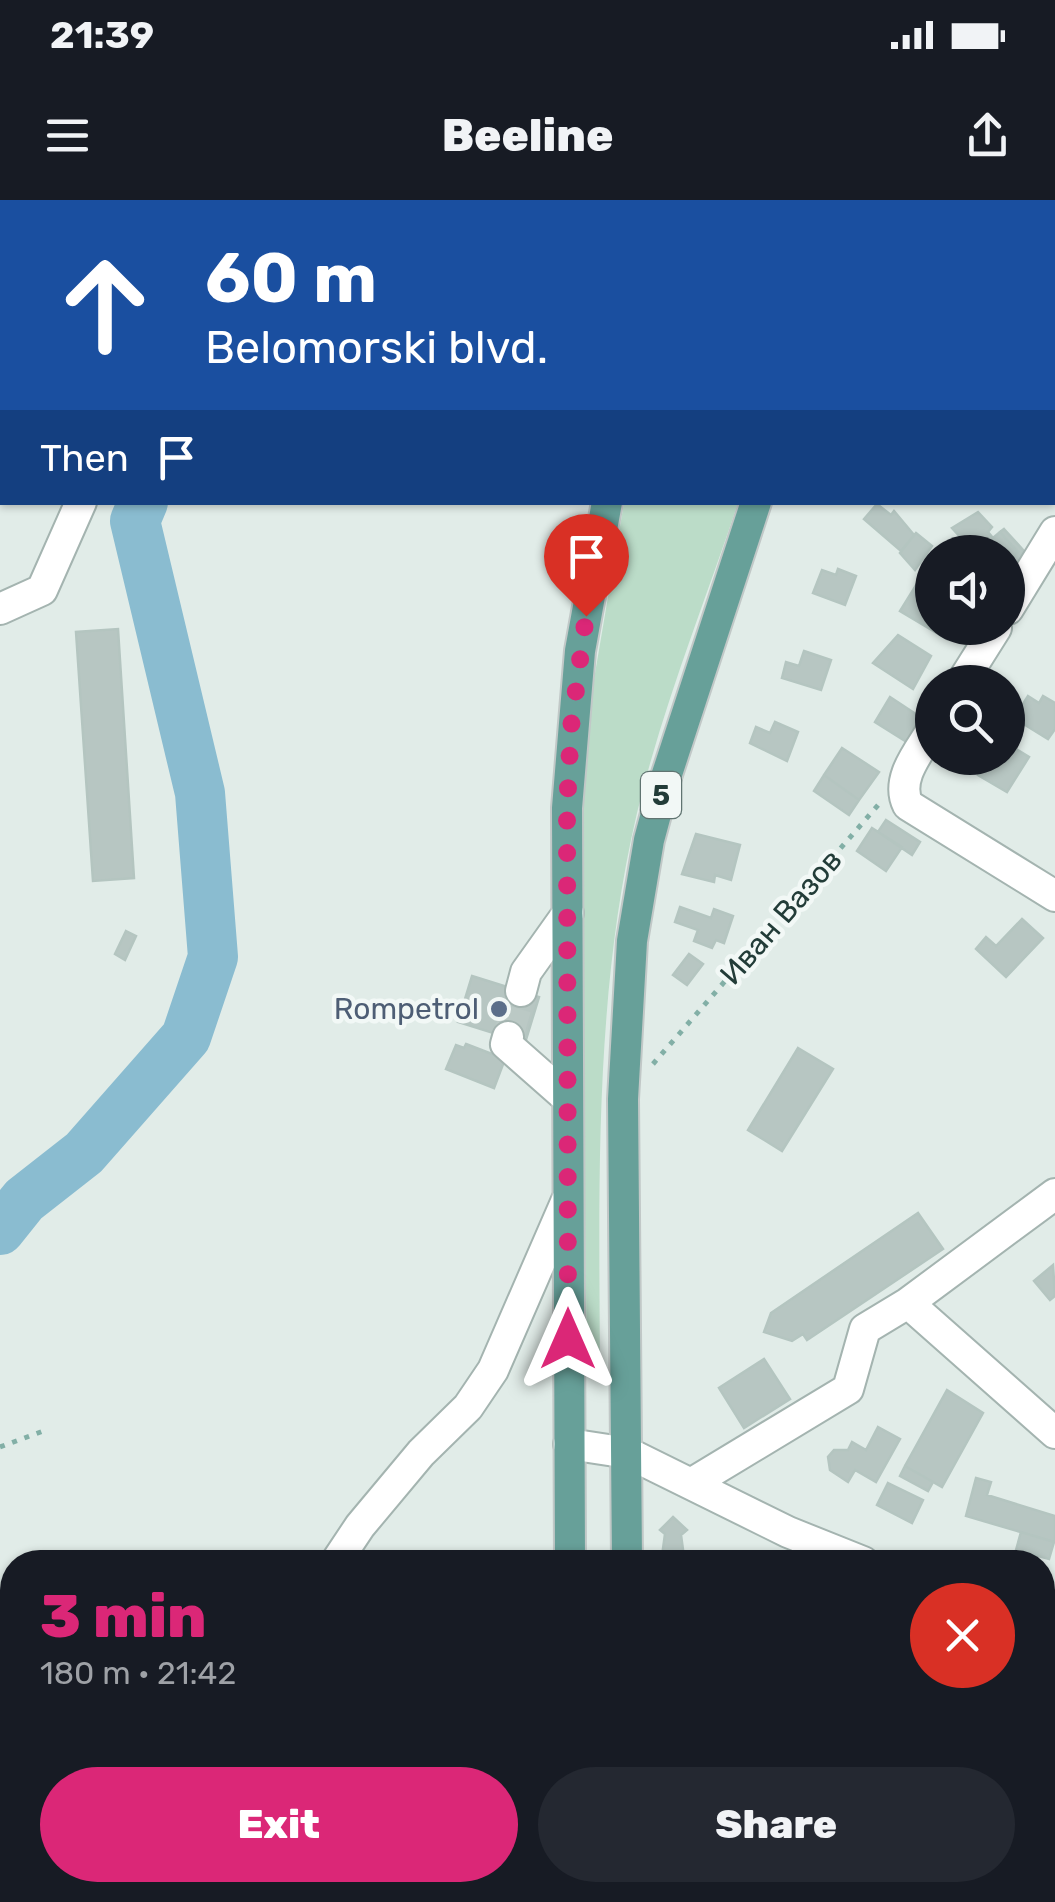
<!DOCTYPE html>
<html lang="en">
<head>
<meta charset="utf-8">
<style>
	:root { --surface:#171b24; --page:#242831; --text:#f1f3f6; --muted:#9ea1a6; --accent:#db2777 }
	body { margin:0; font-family:Rubik,sans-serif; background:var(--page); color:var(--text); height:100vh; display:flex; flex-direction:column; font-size:38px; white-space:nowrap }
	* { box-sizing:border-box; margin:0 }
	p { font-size:32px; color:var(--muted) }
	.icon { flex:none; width:55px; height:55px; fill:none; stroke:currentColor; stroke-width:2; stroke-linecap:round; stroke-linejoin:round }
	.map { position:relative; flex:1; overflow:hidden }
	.side { position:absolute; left:0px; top:1350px; width:1055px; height:352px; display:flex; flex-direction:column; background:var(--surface); border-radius:40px 40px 0 0; box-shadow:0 2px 8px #0004 }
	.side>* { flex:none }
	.hud { position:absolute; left:0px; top:0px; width:1055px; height:305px; box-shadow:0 2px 8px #0004; background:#1a4fa0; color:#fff; overflow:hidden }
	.fabs { position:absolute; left:915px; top:335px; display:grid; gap:20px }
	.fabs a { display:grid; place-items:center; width:110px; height:110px; border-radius:50%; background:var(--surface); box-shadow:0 2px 8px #0004; font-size:50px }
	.pin { position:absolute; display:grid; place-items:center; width:85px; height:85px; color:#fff; margin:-102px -42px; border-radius:50% 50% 50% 0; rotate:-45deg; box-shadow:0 0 10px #0007 }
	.pin .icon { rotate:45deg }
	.me { position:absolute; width:110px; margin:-55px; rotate:0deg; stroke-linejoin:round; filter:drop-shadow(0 0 8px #0008) }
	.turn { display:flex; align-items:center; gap:35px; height:210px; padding:0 40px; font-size:45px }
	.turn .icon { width:130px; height:130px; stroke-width:2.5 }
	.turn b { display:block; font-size:70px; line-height:85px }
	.then { display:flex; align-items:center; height:95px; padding:0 40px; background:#0003; gap:20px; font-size:38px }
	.round { display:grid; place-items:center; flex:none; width:105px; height:105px; border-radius:52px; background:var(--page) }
	.head { display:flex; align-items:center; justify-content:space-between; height:170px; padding:0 40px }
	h1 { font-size:60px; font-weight:800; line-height:75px; color:var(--accent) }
	.action { display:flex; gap:20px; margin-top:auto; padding:20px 40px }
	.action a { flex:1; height:115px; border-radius:60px; background:var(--accent); color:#fff; font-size:40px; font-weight:800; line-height:115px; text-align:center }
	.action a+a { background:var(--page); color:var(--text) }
	.status { display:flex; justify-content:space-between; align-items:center; height:70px; padding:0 50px; background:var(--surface); direction:ltr }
	.status svg { height:28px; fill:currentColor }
	header { display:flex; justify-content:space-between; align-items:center; height:130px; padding:0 40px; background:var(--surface); font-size:45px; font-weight:800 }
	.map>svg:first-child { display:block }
</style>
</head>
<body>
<div class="status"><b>21:39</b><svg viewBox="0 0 49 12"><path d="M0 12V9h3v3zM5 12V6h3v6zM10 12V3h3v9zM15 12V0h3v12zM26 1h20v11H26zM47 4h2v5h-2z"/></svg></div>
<header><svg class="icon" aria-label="menu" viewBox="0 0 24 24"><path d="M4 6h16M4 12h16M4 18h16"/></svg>Beeline<svg class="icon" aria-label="share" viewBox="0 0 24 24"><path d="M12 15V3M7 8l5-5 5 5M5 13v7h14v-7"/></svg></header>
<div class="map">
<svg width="1055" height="1702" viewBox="0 0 1055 1702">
	<rect width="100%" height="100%" fill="#e1ece8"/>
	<!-- green -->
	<path fill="#bbdcc8" d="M 624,303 L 738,303 C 704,405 662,508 637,613 C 594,795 599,986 600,1172 L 587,1166 L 580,643 L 592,491 Z"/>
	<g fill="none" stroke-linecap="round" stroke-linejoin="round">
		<!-- river -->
		<path stroke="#8abcd0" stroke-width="50" d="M 374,2 L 377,0
			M 0,1030 L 24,1000 L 84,953 L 186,837 L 213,757 L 200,593 L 135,321 L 143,302"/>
	</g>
	<!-- building -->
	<path fill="#b7c6c2" stroke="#b4c5c0" stroke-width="2.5" d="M 57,0 L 170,0 L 53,2 Z
		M 877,304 L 891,315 L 894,311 L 914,335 L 901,351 L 864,319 Z
		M 978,312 L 992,327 L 988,332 L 993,338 L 1000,332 L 1018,352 L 1008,362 L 1008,352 L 974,352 L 952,328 Z
		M 1004,329 L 1024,351 L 1021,355 L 1026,360 L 1008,386 L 1008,362 L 1018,352 L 1000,332 Z
		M 916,333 L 932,346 L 915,370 L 900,353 Z
		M 838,369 L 856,376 L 845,405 L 813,393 L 822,370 L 836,375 Z
		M 923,374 L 932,380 L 932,428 L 954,428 L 947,439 L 900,411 Z
		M 118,429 L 134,678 L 93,681 L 76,432 Z
		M 898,435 L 931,456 L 913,489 L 873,463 Z
		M 804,451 L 831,460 L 821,490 L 782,478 L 786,462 L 799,466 Z
		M 1028,496 L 1039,503 L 1043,496 L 1055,503 L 1055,529 L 1048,539 L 1014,518 Z
		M 890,497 L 925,520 L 910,544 L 875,522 Z
		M 775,522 L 798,532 L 787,561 L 750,543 L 756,527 L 770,533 Z
		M 1008,544 L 1029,557 L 1007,592 L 978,575 L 989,558 L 1008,558 Z
		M 842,548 L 879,572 L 859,600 L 824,575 Z
		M 824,575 L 859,600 L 849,615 L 814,591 Z
		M 886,620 L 920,642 L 912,655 L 878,632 Z
		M 872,628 L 902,647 L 886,671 L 857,651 Z
		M 696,634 L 740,645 L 731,680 L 715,675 L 714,682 L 682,674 Z
		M 680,707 L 711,718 L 714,709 L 733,716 L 724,743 L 716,740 L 712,748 L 694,741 L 698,730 L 675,722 Z
		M 1022,719 L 1043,738 L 1006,777 L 976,749 L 986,737 L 996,746 Z
		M 126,731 L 136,736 L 125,760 L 115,754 Z
		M 689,754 L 703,764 L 687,785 L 673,775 Z
		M 472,776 L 539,797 L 525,843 L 458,822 Z
		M 466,844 L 505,859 L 494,888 L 446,869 L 456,845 L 464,848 Z
		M 798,848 L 833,869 L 782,951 L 748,930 Z
		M 918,1013 L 943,1049 L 807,1140 L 803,1134 L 792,1141 L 764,1132 L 771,1113 Z
		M 1053,1065 L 1055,1096 L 1050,1100 L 1034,1081 Z
		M 764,1159 L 790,1199 L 744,1228 L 719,1188 Z
		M 947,1190 L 983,1213 L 942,1287 L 905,1266 Z
		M 878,1227 L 900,1239 L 876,1282 L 855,1270 L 848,1282 L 830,1270 L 828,1257 L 834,1250 L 848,1250 L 852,1242 L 866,1250 Z
		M 905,1266 L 933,1282 L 928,1291 L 900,1276 Z
		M 976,1278 L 991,1282 L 987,1295 L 1055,1316 L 1055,1342 L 966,1316 Z
		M 888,1283 L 923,1300 L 912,1323 L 877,1305 Z
		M 673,1317 L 687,1330 L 681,1335 L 684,1357 L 662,1356 L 665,1334 L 660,1330 Z
		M 1021,1332 L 1054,1342 L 1049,1359 L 1016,1350 Z
		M 1055,1531 L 1055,1655 L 1042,1649 L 1042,1558 Z
		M 856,1690 L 906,1690 L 901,1702 L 881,1702 Z
		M 906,1690 L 960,1690 L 954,1702 L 901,1702 Z
		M 1008,1694 L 1055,1695 L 1055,1702 L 1008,1702 Z"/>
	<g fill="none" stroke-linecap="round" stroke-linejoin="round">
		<!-- minor-tunnel -->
		<path stroke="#bbc9c5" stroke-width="30" stroke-dasharray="30 15" stroke-linecap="butt" d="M 508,837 L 521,791"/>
		<defs>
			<path id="minor" d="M 869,2 L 869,0
				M 0,46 L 2,49
				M 1052,154 L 1055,147
				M 1052,180 L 1055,181
				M 0,281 L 2,173
				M 0,409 L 42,390 L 81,302
				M 1008,409 L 1055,332
				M 962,482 L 996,428
				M 932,530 C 919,552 895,579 908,605 L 1055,696
				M 521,791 L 526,772 L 568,713
				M 508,837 L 506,844 L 565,896
				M 908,1103 L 1055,1233
				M 569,1244 L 628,1253 L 788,1332 L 863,1362
				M 694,1282 L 848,1189 L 865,1129 L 908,1103 L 1055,994
				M 336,1362 L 360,1326 L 421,1253 L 468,1207 L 493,1170 L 567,1000
				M 160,1702 L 164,1690"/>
			<path id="major" d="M 657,2 L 658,0
				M 787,2 L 790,0
				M 570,1362 L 567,608 L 580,451 L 607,302
				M 627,1362 L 623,899 L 632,741 L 649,640 L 666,577 L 756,302
				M 570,1690 L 570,1702
				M 624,1690 L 624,1702"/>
		</defs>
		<!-- minor casing -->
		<use href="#minor" stroke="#a4b4b0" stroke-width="34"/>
		<!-- major casing -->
		<use href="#major" stroke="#c1c8c7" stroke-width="34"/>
		<!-- path -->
		<path stroke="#82afa6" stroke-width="5" stroke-dasharray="5 8" stroke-linecap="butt" d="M 653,864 L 879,604
			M 0,1247 L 46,1230"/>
		<!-- minor -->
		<use href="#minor" stroke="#fff" stroke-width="30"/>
		<!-- major -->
		<use href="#major" stroke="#67a099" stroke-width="30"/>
	</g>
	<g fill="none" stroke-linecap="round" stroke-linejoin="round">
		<!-- route -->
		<path stroke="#db2777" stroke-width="18" stroke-dasharray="0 32.4" d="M 568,1139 L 567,608 L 571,527 L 586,416"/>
	</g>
	<!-- markers -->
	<circle fill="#5c6f8a" stroke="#f2f8f6" stroke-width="4" cx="499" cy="809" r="10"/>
	<g text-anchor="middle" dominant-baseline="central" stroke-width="9" stroke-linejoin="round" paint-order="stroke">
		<!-- shield labels -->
		<rect fill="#f2f8f6" stroke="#607471" stroke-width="2.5" x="641" y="572" width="40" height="46" rx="8"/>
		<g font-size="28" font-weight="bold" fill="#223c38">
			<text x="661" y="595">5</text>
		</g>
		<!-- street labels -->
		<g font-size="30" fill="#223c38" stroke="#f2f8f6">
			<text transform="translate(781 717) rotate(-49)">Иван Вазов</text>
		</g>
		<!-- service labels -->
		<g font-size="30" fill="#4e5e75" stroke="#f2f8f6" text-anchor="end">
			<text x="479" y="809">Rompetrol</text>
		</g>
	</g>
</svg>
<div class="fabs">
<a><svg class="icon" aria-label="sound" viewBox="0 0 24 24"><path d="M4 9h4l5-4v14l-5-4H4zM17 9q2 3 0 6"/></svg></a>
<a><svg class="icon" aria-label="search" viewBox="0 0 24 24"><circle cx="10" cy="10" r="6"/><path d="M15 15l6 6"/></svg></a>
</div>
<div class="pin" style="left:586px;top:416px;background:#d93025"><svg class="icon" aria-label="arrive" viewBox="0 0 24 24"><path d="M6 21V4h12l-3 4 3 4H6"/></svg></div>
<svg class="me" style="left:568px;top:1139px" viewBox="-20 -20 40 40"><path d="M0-17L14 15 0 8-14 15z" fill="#db2777" stroke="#fff" stroke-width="4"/></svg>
<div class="hud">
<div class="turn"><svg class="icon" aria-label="ahead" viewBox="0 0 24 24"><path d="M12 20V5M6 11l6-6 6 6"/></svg><div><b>60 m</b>Belomorski blvd.</div></div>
<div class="then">Then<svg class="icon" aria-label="arrive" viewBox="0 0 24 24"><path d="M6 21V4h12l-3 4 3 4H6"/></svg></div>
</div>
<section class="side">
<div class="head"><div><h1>3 min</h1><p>180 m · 21:42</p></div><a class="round" style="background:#d93025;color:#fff"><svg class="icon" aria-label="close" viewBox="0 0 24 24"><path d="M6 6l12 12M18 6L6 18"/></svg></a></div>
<div class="action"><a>Exit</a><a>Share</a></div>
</section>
</div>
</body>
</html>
